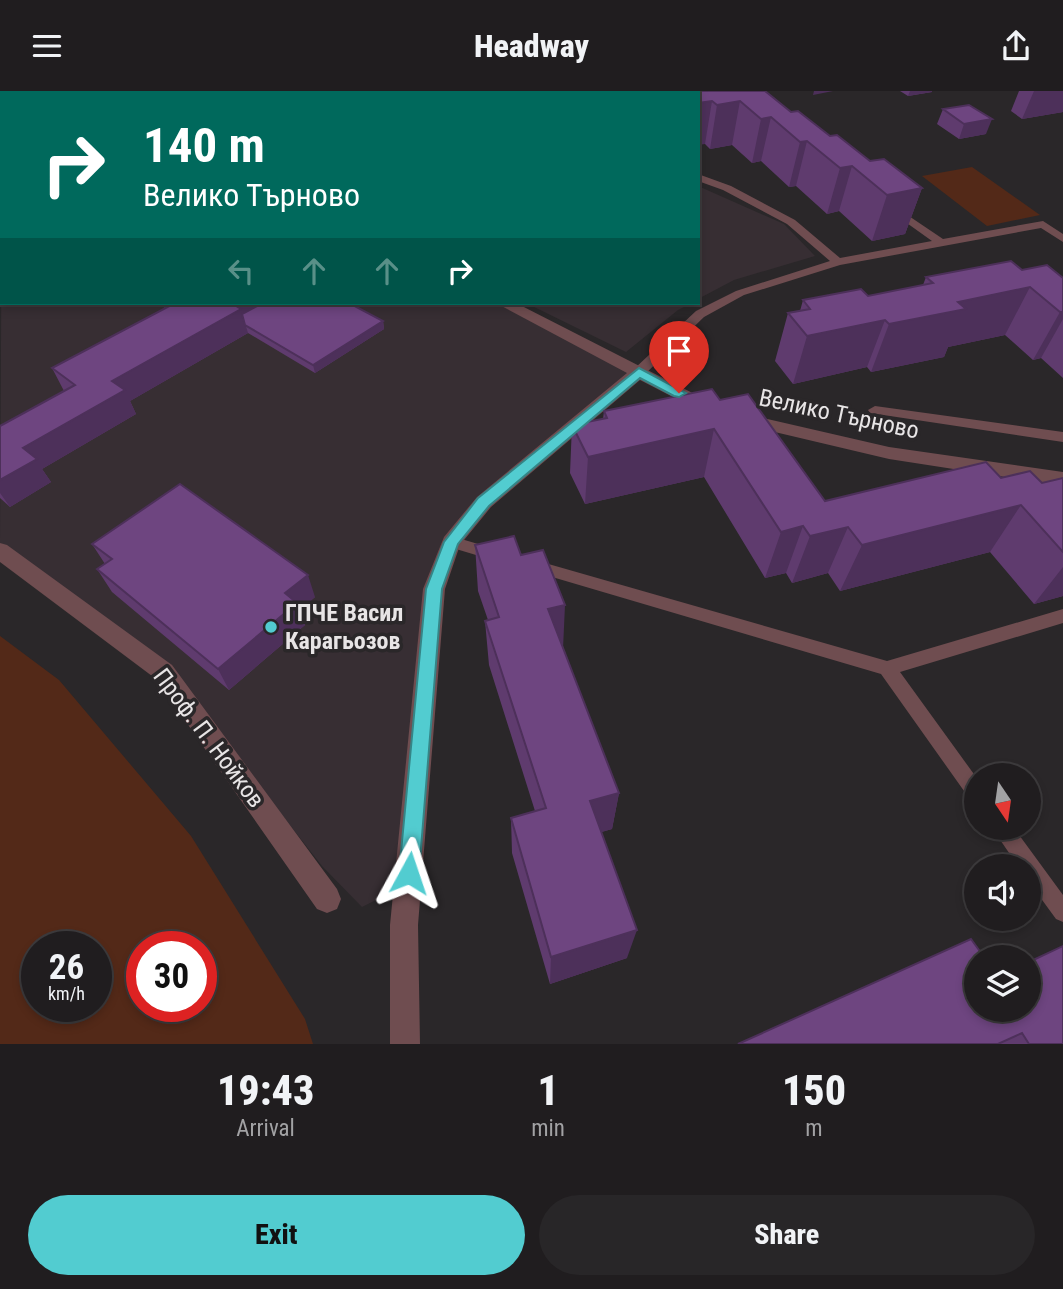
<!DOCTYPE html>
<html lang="en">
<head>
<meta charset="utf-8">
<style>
	:root { --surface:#201d1f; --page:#282628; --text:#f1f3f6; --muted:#a2a2a4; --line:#3d3b3d; --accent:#52ccd0 }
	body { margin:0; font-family:"Roboto Condensed",sans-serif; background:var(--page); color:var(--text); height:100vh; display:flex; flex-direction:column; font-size:26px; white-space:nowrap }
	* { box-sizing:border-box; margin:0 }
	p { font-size:23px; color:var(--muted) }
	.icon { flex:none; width:38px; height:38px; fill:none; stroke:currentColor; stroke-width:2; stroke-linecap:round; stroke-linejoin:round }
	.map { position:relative; height:953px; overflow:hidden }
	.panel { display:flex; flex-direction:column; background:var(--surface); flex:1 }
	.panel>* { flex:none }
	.guide { position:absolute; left:0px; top:0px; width:700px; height:214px; box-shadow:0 4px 10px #0003,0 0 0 2px var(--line); background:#00695c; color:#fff; overflow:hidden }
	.needle { width:46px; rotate:167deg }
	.buttons { position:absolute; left:964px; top:672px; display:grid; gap:14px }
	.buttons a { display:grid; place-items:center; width:77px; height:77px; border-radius:50%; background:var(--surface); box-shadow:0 4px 10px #0003,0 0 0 2px var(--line); font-size:35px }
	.speed { position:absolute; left:21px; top:840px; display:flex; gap:14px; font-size:35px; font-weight:700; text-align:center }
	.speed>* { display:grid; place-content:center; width:91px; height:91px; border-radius:50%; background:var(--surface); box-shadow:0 4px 10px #0003,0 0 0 2px var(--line); line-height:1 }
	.speed small { font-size:18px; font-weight:400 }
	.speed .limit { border:10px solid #d22; background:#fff; color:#111 }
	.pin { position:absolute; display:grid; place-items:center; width:60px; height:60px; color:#fff; margin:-72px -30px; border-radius:50% 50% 50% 0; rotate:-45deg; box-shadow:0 0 7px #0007 }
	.pin .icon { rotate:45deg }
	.me { position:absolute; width:77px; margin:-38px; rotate:5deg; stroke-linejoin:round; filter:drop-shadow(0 0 5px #0008) }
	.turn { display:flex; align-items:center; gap:24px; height:147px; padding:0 28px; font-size:32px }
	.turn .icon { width:91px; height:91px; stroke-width:2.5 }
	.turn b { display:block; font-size:49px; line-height:60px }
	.lanes { display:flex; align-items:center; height:66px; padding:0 28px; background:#0003; justify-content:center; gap:35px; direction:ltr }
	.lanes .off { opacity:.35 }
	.eta { display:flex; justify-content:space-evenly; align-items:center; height:119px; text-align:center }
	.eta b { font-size:42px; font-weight:800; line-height:49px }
	.cta { display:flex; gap:14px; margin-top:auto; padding:14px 28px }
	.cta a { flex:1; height:80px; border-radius:42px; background:var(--accent); color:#111; font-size:28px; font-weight:800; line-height:80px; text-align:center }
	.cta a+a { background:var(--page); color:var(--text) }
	header { display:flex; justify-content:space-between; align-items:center; height:91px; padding:0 28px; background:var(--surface); font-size:32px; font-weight:800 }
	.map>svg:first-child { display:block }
</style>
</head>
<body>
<header><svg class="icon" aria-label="menu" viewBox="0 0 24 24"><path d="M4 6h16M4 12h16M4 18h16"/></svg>Headway<svg class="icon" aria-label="share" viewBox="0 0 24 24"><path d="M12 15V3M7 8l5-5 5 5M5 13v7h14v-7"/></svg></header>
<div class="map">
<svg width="1063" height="953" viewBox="0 0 1063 953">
	<rect width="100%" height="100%" fill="#2a2729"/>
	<!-- built -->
	<path fill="#372e33" d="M 2,53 L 2,212 L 504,212 L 639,281 L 451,451 L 400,797 L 362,816 L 322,775 L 168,579 L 0,452 Z
		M 698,95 L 784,133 L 815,165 L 734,189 L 698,208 Z
		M 526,212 L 692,212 L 678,219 L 626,261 Z"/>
	<!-- green -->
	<path fill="#532918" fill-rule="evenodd" d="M 0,0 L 342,0 L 345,2 L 2,2 L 0,54 Z
		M 972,76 L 1040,124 L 987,135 L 922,85 Z
		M 0,545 L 59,589 L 191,745 L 305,928 L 313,953 L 0,953 ZM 37,856 L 96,856 L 96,915 L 37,915 ZM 142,856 L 201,856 L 201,915 L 142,915 Z"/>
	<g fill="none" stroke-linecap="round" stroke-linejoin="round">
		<!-- lane -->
		<path fill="#6f4d50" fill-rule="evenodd" d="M 541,0 L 558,0 L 539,2 Z
			M 698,83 L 731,95 L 795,129 L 840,167 L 932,150 L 890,120 L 890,116 L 894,115 L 943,148 L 1043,130 L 1063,143 L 1063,151 L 1041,137 L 840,174 L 744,204 L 704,226 L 644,284 L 634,284 L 634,278 L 696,220 L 736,200 L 830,170 L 787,133 L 723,99 L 698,90 Z
			M 875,315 L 1063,341 L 1063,351 L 870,322 L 868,319 Z
			M 451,445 L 502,460 L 504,464 L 496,470 L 446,455 L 443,451 Z
			M 531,468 L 887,570 L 1063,518 L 1063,532 L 900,581 L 976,686 L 976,710 L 969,707 L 881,583 L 525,478 L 523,474 L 525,470 Z
			M 992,737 L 1014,737 L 1063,804 L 1063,831 L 1056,828 L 1029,791 L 1029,775 L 1018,775 Z"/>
		<!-- street -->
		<path fill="#6f4d50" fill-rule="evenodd" d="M 75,0 L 87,0 L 87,2 L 75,2 Z
			M 496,212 L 516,212 L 714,313 L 717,317 L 714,321 L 702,321 L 640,289 L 491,416 L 460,454 L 445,498 L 418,834 L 420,953 L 390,953 L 390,834 L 423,498 L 444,446 L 477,406 L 627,282 Z
			M 742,322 L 889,356 L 1063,381 L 1063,395 L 889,368 L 736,332 L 733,328 Z
			M 0,452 L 7,454 L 172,574 L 337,798 L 341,808 L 337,818 L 327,822 L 317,818 L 156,588 L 0,471 Z"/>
	</g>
	<!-- wall -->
	<path fill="#5f3b6e" d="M 362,0 L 423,0 L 423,2 L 365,2 Z
		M 637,0 L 765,0 L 791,21 L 870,70 L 922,97 L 905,143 L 872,150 L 839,120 L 827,123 L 796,95 L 789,96 L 761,70 L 752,72 L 732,54 L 710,58 L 705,53 L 698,2 L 637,2 Z
		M 900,0 L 932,0 L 932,1 L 908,5 Z
		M 1019,0 L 1063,0 L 1063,21 L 1022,28 L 1011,20 Z
		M 943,18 L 986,43 L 959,48 L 937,33 Z
		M 1022,179 L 1063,187 L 1063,287 L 1041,267 L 1033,269 L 1005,244 L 948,256 L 944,266 L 871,281 L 867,276 L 793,293 L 775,270 L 788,222 L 800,220 L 803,209 L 868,205 L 923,194 L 926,186 Z
		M 157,212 L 349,212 L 383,230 L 384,238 L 315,282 L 248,242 L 130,310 L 136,323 L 42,378 L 51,391 L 10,416 L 0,407 L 0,335 L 64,300 L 52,277 L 165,217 Z
		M 720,309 L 825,410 L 1001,387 L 1042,392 L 1063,387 L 1063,505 L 1034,513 L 990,461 L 840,500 L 828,482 L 792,492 L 786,482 L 765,487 L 704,386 L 585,413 L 570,382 L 572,334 L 603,328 L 604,320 Z
		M 92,453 L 315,506 L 300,519 L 305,534 L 229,599 L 112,501 L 97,478 L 105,473 Z
		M 475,454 L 521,464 L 563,556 L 619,702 L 612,738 L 601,741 L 627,867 L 550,893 L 512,762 L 511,727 L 535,720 L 489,574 L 485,530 L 488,529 L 478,500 Z
		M 976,919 L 1063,953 L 738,953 Z"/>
	<!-- shaded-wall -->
	<path fill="#4d305a" d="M 388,0 L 423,0 L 423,2 L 389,2 Z
		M 657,0 L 667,0 L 667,2 L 657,2 Z
		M 814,0 L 833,0 L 813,4 Z
		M 910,0 L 932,0 L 932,1 L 908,5 Z
		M 1034,0 L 1063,0 L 1063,21 L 1022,28 Z
		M 712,10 L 705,53 L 698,54 L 698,12 Z
		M 740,10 L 732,54 L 710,58 L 717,14 Z
		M 771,26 L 761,70 L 752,72 L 761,28 Z
		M 992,28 L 986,43 L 959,48 L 964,33 Z
		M 807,50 L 796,95 L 789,96 L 800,51 Z
		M 852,75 L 839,120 L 827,123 L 840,77 Z
		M 922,97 L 905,143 L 872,150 L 887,104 Z
		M 0,143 L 2,143 L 2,174 L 0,174 Z
		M 1030,196 L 1005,244 L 948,256 L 944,266 L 871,281 L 889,233 L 958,211 Z
		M 231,212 L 266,212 L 245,232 L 248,242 L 130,310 L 136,323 L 42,378 L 51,391 L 10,416 L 0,402 L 0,389 L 23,357 L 112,290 Z
		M 1060,221 L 1063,221 L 1063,228 L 1041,267 L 1033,269 Z
		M 885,229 L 867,276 L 793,293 L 807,245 Z
		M 383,230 L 384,238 L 315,282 L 313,274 Z
		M 714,338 L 704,386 L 585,413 L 588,366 Z
		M 1021,414 L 990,461 L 840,500 L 862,454 Z
		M 803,435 L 786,482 L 765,487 L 781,441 Z
		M 848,436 L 828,482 L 792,492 L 810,445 Z
		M 1063,476 L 1063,505 L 1034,513 Z
		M 308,484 L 315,506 L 300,519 L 305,534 L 229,599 L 218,578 L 285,502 Z
		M 565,514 L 563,558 L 548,518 Z
		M 619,702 L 612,738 L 585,746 L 590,710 Z
		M 637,839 L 627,867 L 550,893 L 551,866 Z"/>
	<!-- building -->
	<path fill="#6e4580" stroke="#4d305a" stroke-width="2" d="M 675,0 L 765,0 L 791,21 L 798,20 L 830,45 L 837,44 L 870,70 L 884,68 L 922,97 L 887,104 L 852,75 L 840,77 L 807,50 L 800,51 L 771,26 L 761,28 L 740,10 L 717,14 L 712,10 L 698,12 L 698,2 L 677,2 Z
		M 969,14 L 992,28 L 964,33 L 943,18 Z
		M 2,106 L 2,143 L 0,143 L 0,107 Z
		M 1011,170 L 1022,179 L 1047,174 L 1063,187 L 1063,221 L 1060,221 L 1030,196 L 958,211 L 966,218 L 889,233 L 885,229 L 807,245 L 788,222 L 810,218 L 803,209 L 861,198 L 868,205 L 933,192 L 926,186 Z
		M 175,212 L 231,212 L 241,218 L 112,290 L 125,299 L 23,357 L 37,368 L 0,389 L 0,335 L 75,294 L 52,277 Z
		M 263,212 L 349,212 L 383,230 L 313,274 L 245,234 L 242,223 Z
		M 712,298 L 720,309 L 748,303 L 825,410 L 986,371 L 1001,387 L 1030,380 L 1042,392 L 1063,387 L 1063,461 L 1021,414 L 862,454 L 848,436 L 810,445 L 803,435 L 781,441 L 714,338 L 588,366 L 572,334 L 607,327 L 604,320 Z
		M 180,393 L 308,484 L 285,502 L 297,512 L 218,578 L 97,478 L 112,468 L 92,453 Z
		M 514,445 L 521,464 L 543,459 L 565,514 L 548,518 L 619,702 L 590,710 L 637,839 L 551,866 L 511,727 L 546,717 L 485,530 L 499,526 L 475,454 Z
		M 971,848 L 984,866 L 976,866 L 976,919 L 1029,919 L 1029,871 L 1063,855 L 1063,953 L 1029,953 L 1022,942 L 998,953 L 738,953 Z"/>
	<!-- route -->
	<path fill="#52ccd0" stroke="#358587" stroke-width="2" d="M 639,277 L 686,302 L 679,306 L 674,305 L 640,287 L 489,415 L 458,453 L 442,498 L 419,782 L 416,789 L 409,792 L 402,789 L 399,782 L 426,498 L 444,451 L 478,407 Z"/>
	<!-- markers -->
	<circle fill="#52ccd0" stroke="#2a2729" stroke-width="2.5" cx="271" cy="536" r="7"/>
	<g text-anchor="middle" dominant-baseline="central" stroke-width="7" stroke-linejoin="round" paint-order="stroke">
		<!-- street labels -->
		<g font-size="24" fill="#e8e5e6" stroke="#2a2729">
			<text transform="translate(839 323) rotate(12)">Велико Търново</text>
			<text transform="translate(209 647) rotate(53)">Проф. П. Нойков</text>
		</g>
		<!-- poi labels -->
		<g font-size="24" font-weight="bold" fill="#e8e5e6" stroke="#2a2729" text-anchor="start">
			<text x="285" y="522">ГПЧЕ Васил<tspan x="285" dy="28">Карагьозов</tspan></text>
		</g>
	</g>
</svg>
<div class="buttons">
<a><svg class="needle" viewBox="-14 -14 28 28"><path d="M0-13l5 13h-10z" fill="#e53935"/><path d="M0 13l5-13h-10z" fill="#a2a2a4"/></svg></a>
<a><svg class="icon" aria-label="sound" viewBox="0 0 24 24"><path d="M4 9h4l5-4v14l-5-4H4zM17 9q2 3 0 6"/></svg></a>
<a><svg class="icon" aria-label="layers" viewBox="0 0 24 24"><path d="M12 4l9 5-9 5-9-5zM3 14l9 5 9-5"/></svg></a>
</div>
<div class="speed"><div>26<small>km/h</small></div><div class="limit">30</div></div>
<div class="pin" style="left:679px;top:302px;background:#d93025"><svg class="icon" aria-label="arrive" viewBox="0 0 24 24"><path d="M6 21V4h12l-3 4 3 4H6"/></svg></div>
<svg class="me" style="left:409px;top:782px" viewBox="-20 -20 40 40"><path d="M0-17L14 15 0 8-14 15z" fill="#52ccd0" stroke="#fff" stroke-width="4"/></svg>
<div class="guide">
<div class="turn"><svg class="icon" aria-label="right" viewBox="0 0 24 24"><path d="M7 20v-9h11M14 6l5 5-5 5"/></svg><div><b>140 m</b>Велико Търново</div></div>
<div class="lanes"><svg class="icon off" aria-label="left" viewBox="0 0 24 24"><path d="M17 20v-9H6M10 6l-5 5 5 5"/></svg><svg class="icon off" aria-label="ahead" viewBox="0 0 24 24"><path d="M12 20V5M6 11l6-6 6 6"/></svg><svg class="icon off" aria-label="ahead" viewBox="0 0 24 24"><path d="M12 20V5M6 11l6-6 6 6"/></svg><svg class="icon" aria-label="right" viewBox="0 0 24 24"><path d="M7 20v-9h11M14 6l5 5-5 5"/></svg></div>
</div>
</div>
<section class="panel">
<div class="eta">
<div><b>19:43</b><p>Arrival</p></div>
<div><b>1</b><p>min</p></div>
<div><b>150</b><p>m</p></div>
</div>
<div class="cta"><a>Exit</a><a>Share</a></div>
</section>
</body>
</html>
